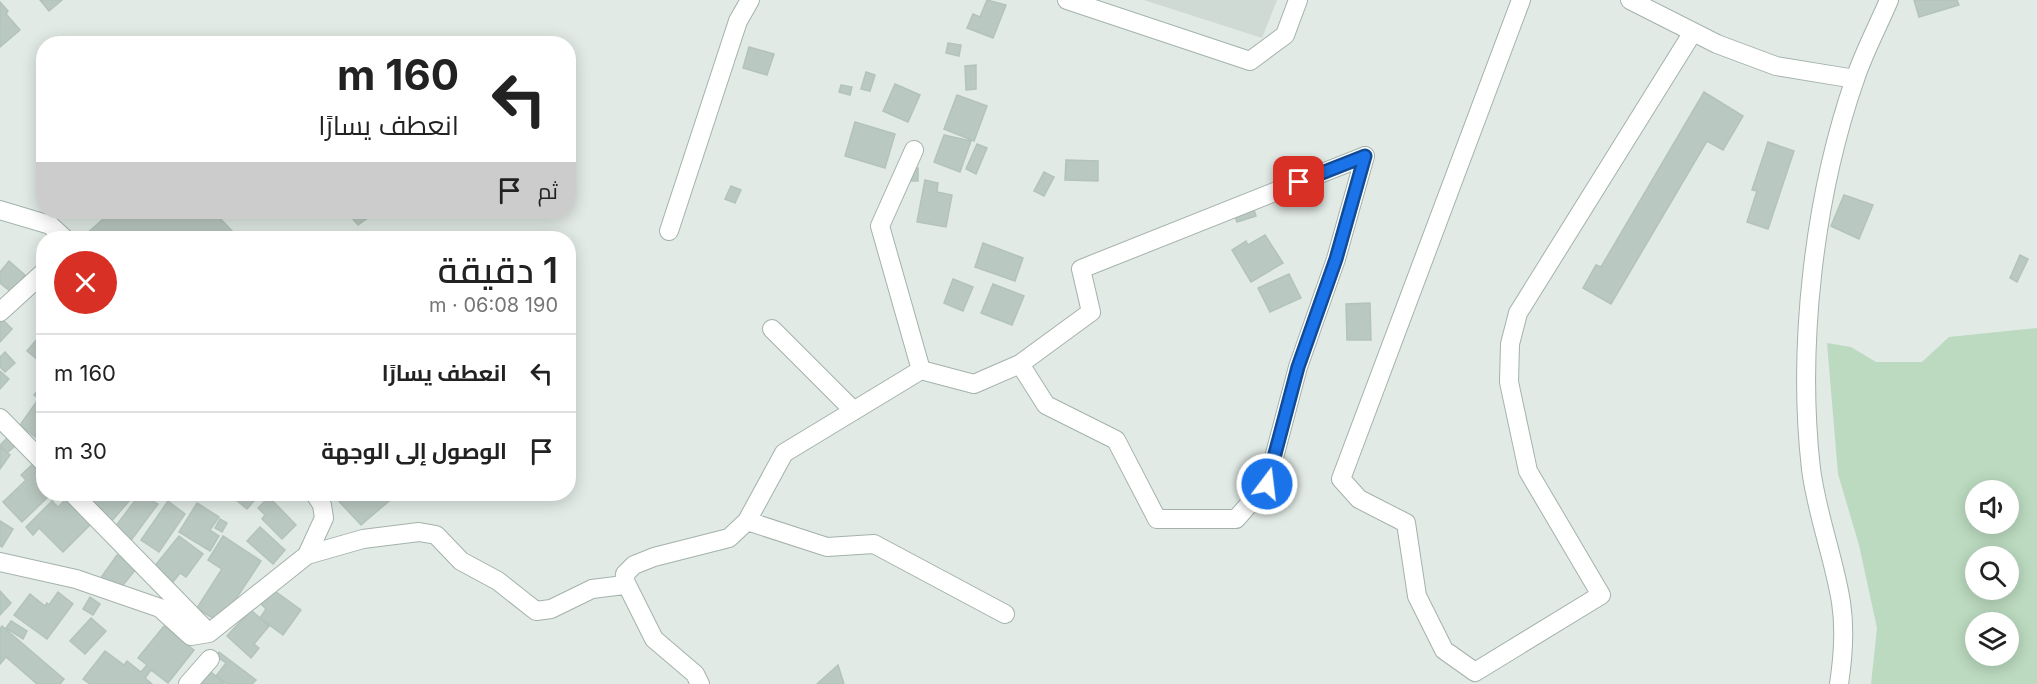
<!DOCTYPE html>
<html lang="ar">
<head>
<meta charset="utf-8">
<style>
	:root { --surface:#fff; --page:#f6f6f6; --text:#222; --muted:#767676; --line:#e0e0e0 }
	body { margin:0; font-family:Inter,Cairo,sans-serif; background:var(--page); color:var(--text); direction:rtl; height:100vh; display:flex; flex-direction:column; font-size:22px; white-space:nowrap }
	* { box-sizing:border-box; margin:0 }
	p { font-size:20px; color:var(--muted) }
	.icon { flex:none; width:33px; height:33px; fill:none; stroke:currentColor; stroke-width:2; stroke-linecap:round; stroke-linejoin:round }
	.map { position:relative; flex:1; overflow:hidden; direction:ltr }
	.drawer { position:absolute; left:36px; top:231px; width:540px; height:270px; display:flex; flex-direction:column; background:var(--surface); border-radius:24px; box-shadow:0 3px 15px #0003; direction:rtl }
	.drawer>* { flex:none }
	.hud { position:absolute; left:36px; top:36px; width:540px; height:183px; border-radius:24px; box-shadow:0 3px 15px #0003; direction:rtl; background:#fff; color:var(--text); overflow:hidden }
	.fabs { position:absolute; left:1965px; top:480px; display:grid; gap:12px }
	.fabs a { display:grid; place-items:center; width:54px; height:54px; border-radius:50%; background:var(--surface); box-shadow:0 3px 15px #0003; font-size:30px }
	.pin { position:absolute; display:grid; place-items:center; width:51px; height:51px; color:#fff; margin:-26px; border-radius:12px; box-shadow:0 3px 9px #0006 }
	.me { position:absolute; width:66px; margin:-33px; rotate:15deg; stroke-linejoin:round; filter:drop-shadow(0 0 4px #0008) }
	.turn { display:flex; align-items:center; gap:21px; height:126px; padding:0 18px; font-size:27px }
	.turn .icon { width:78px; height:78px; stroke-width:2.5 }
	.turn b { display:block; font-size:42px; line-height:51px }
	.then { display:flex; align-items:center; height:57px; padding:0 18px; background:#0003; gap:12px; font-size:22px }
	.round { display:grid; place-items:center; flex:none; width:63px; height:63px; border-radius:32px; background:var(--page) }
	.head { display:flex; align-items:center; justify-content:space-between; height:102px; padding:0 18px }
	h1 { font-size:36px; font-weight:600; line-height:45px }
	ul { padding:0; list-style:none }
	li { display:flex; align-items:center; gap:18px; height:78px; padding:0 18px; border-top:2px solid var(--line) }
	li div { flex:1 }
	li b { display:block; font-size:22px }
	li em { font-style:normal }
	.map>svg:first-child { display:block }
</style>
</head>
<body>
<div class="map">
<svg width="2037" height="684" viewBox="0 0 2037 684">
	<rect width="100%" height="100%" fill="#e1eae5"/>
	<!-- built -->
	<path fill="#cfdad4" d="M 1144,0 L 1277,0 L 1262,38 Z"/>
	<!-- green -->
	<path fill="#bbdabf" fill-rule="evenodd" d="M 2037,328 L 2037,684 L 1871,684 L 1877,628 L 1859,545 L 1838,474 L 1827,343 L 1851,347 L 1876,362 L 1922,362 L 1949,337 ZM 1976,490 L 2008,490 L 2008,524 L 1976,524 ZM 1976,556 L 2008,556 L 2008,590 L 1976,590 ZM 1976,622 L 2008,622 L 2008,656 L 1976,656 Z"/>
	<!-- building -->
	<path fill="#b9c8c0" stroke="#b3c3bb" stroke-width="1.5" d="M 40,0 L 62,0 L 49,11 Z
		M 987,0 L 1006,5 L 993,38 L 967,28 L 973,14 L 980,17 Z
		M 1914,0 L 1957,0 L 1959,5 L 1919,17 Z
		M 0,2 L 8,11 L 6,14 L 20,30 L 0,47 Z
		M 948,43 L 961,45 L 959,56 L 946,53 Z
		M 749,47 L 774,54 L 767,75 L 743,68 Z
		M 976,65 L 976,89 L 966,90 L 965,66 Z
		M 866,72 L 875,75 L 870,91 L 861,89 Z
		M 895,84 L 920,95 L 908,122 L 883,111 Z
		M 841,85 L 852,87 L 850,95 L 839,92 Z
		M 1704,92 L 1743,116 L 1723,150 L 1707,141 L 1611,304 L 1583,288 L 1596,265 L 1601,267 Z
		M 957,95 L 987,106 L 974,141 L 944,129 Z
		M 855,122 L 895,134 L 885,168 L 845,156 Z
		M 944,135 L 971,141 L 960,172 L 934,162 Z
		M 1768,142 L 1794,151 L 1768,229 L 1747,222 L 1757,191 L 1752,190 Z
		M 977,144 L 987,148 L 976,174 L 966,169 Z
		M 1066,160 L 1098,161 L 1098,181 L 1065,180 Z
		M 906,168 L 918,168 L 918,181 L 906,181 Z
		M 1044,172 L 1054,177 L 1044,196 L 1034,191 Z
		M 925,180 L 938,183 L 937,192 L 952,195 L 946,227 L 917,222 Z
		M 731,186 L 741,190 L 735,203 L 725,199 Z
		M 1844,195 L 1873,205 L 1859,239 L 1831,226 Z
		M 1252,204 L 1256,216 L 1237,222 L 1233,210 Z
		M 111,212 L 119,212 L 124,218 L 131,212 L 214,212 L 232,231 L 224,238 L 168,238 L 162,232 L 155,238 L 86,238 L 84,236 Z
		M 347,212 L 376,212 L 358,225 Z
		M 1265,235 L 1283,263 L 1251,282 L 1232,250 L 1246,241 L 1248,245 Z
		M 983,243 L 1023,258 L 1015,281 L 975,267 Z
		M 2020,255 L 2028,259 L 2017,282 L 2010,278 Z
		M 9,261 L 25,275 L 11,292 L 0,283 L 0,272 Z
		M 1289,274 L 1301,298 L 1270,312 L 1258,288 Z
		M 953,279 L 973,287 L 963,311 L 944,303 Z
		M 993,284 L 1024,296 L 1012,325 L 981,313 Z
		M 1370,303 L 1371,340 L 1347,340 L 1346,304 Z
		M 2,319 L 12,329 L 0,342 L 0,321 Z
		M 44,331 L 44,365 L 27,351 Z
		M 5,352 L 15,363 L 5,372 L 0,367 L 0,357 Z
		M 0,371 L 9,379 L 0,389 Z
		M 44,383 L 44,403 L 34,395 Z
		M 37,401 L 44,406 L 44,431 L 38,439 L 20,425 Z
		M 7,438 L 15,446 L 7,453 L 0,445 Z
		M 0,447 L 10,455 L 0,469 Z
		M 33,464 L 44,475 L 44,494 L 51,494 L 22,522 L 3,502 L 26,480 L 21,475 Z
		M 92,494 L 135,494 L 111,522 L 86,501 Z
		M 140,494 L 158,504 L 129,543 L 112,531 Z
		M 229,494 L 260,494 L 247,509 Z
		M 339,494 L 395,494 L 396,495 L 361,525 L 335,497 Z
		M 269,497 L 296,525 L 282,539 L 262,519 L 265,515 L 258,508 Z
		M 66,499 L 91,524 L 63,552 L 39,528 L 33,535 L 26,527 L 52,501 L 58,507 Z
		M 168,501 L 185,514 L 159,552 L 141,540 Z
		M 197,503 L 219,517 L 210,530 L 219,536 L 210,551 L 179,532 Z
		M 220,519 L 227,523 L 222,532 L 215,528 Z
		M 0,521 L 13,529 L 2,547 L 0,546 Z
		M 260,527 L 285,550 L 273,564 L 247,541 Z
		M 179,536 L 203,554 L 186,577 L 180,573 L 173,582 L 154,567 Z
		M 223,536 L 261,561 L 220,623 L 197,608 L 222,569 L 208,560 Z
		M 117,555 L 136,569 L 120,589 L 97,583 Z
		M 272,589 L 301,610 L 283,635 L 260,618 L 266,609 L 261,604 Z
		M 0,591 L 11,603 L 0,615 Z
		M 58,592 L 73,604 L 47,639 L 14,615 L 30,594 L 45,606 L 47,603 L 49,605 Z
		M 90,597 L 100,604 L 93,615 L 83,609 Z
		M 251,610 L 269,626 L 254,644 L 259,648 L 251,658 L 227,636 Z
		M 91,618 L 106,631 L 85,654 L 70,641 Z
		M 11,621 L 27,631 L 23,639 L 6,628 Z
		M 2,626 L 64,679 L 60,684 L 37,684 L 6,657 L 0,664 L 0,629 Z
		M 164,626 L 194,650 L 168,683 L 151,670 L 145,678 L 152,684 L 90,684 L 83,679 L 105,651 L 124,665 L 127,661 L 141,672 L 147,665 L 138,658 Z
		M 219,652 L 256,680 L 252,684 L 227,684 L 216,676 L 226,663 L 216,656 Z
		M 838,665 L 844,684 L 817,684 Z
		M 204,666 L 224,683 L 223,684 L 189,684 Z"/>
	<g fill="none" stroke-linecap="round" stroke-linejoin="round">
		<defs>
			<path id="minor" d="M 1067,0 L 1250,61 L 1285,35 L 1298,0
				M 1521,0 L 1341,479 L 1359,499 L 1406,523 L 1417,596 L 1444,650 L 1475,672 L 1601,595 L 1528,471 L 1509,382 L 1510,344 L 1518,313 L 1693,32
				M 1630,0 L 1717,44 L 1776,66 L 1855,79
				M 914,150 L 880,226 L 921,370
				M 0,210 L 50,225 L 64,238
				M 669,231 L 738,21 L 750,0
				M 0,312 L 44,272
				M 772,329 L 854,411
				M 1020,364 L 1046,405 L 1116,440 L 1157,519 L 1236,519 L 1267,484 L 1298,367 L 1336,259 L 1365,156
				M 0,418 L 44,463
				M 73,494 L 209,633
				M 747,521 L 827,547 L 874,544 L 1005,614
				M 307,555 L 363,539 L 419,532 L 436,535 L 461,561 L 498,581 L 536,611 L 551,609 L 592,589 L 624,585 L 625,574 L 634,565 L 654,557 L 729,538 L 747,521 L 784,453 L 921,370 L 974,384 L 1020,364 L 1091,312 L 1081,269 L 1365,156
				M 0,562 L 76,579 L 160,608 L 191,636 L 209,633 L 307,555 L 324,518 L 322,505 L 315,494
				M 625,581 L 654,639 L 695,674 L 700,684
				M 188,684 L 210,659"/>
			<path id="tertiary" d="M 1839,684 C 1843,658 1845,628 1841,602 C 1834,558 1817,515 1811,469 C 1797,346 1814,197 1855,79 C 1864,52 1878,26 1889,0"/>
		</defs>
		<!-- minor casing -->
		<use href="#minor" stroke="#a4b2ab" stroke-width="20"/>
		<!-- tertiary casing -->
		<use href="#tertiary" stroke="#a4b2ab" stroke-width="20"/>
		<!-- minor -->
		<use href="#minor" stroke="#fff" stroke-width="18"/>
		<!-- tertiary -->
		<use href="#tertiary" stroke="#fff" stroke-width="18"/>
	</g>
	<g fill="none" stroke-linecap="round" stroke-linejoin="round">
		<defs>
			<path id="route" d="M 1267,484 L 1298,367 L 1336,259 L 1365,156 L 1299,182"/>
		</defs>
		<!-- route casing -->
		<use href="#route" stroke="#114b97" stroke-width="15"/>
		<!-- route -->
		<use href="#route" stroke="#1a73e8" stroke-width="10"/>
	</g>
</svg>
<div class="fabs">
<a><svg class="icon" aria-label="sound" viewBox="0 0 24 24"><path d="M4 9h4l5-4v14l-5-4H4zM17 9q2 3 0 6"/></svg></a>
<a><svg class="icon" aria-label="search" viewBox="0 0 24 24"><circle cx="10" cy="10" r="6"/><path d="M15 15l6 6"/></svg></a>
<a><svg class="icon" aria-label="layers" viewBox="0 0 24 24"><path d="M12 4l9 5-9 5-9-5zM3 14l9 5 9-5"/></svg></a>
</div>
<div class="pin" style="left:1299px;top:182px;background:#d93025"><svg class="icon" aria-label="arrive" viewBox="0 0 24 24"><path d="M6 21V4h12l-3 4 3 4H6"/></svg></div>
<svg class="me" style="left:1267px;top:484px" viewBox="-20 -20 40 40"><circle r="17" fill="#1a73e8" stroke="#fff" stroke-width="3"/><path d="M0-11L8 9 0 5-8 9z" fill="#fff"/></svg>
<div class="hud">
<div class="turn"><svg class="icon" aria-label="left" viewBox="0 0 24 24"><path d="M17 20v-9H6M10 6l-5 5 5 5"/></svg><div><b>160 m</b>انعطف يسارًا</div></div>
<div class="then">ثم<svg class="icon" aria-label="arrive" viewBox="0 0 24 24"><path d="M6 21V4h12l-3 4 3 4H6"/></svg></div>
</div>
<section class="drawer">
<div class="head"><div><h1>1 دقيقة</h1><p>190 m · 06:08</p></div><a class="round" style="background:#d93025;color:#fff"><svg class="icon" aria-label="close" viewBox="0 0 24 24"><path d="M6 6l12 12M18 6L6 18"/></svg></a></div>
<ul>
<li><svg class="icon" aria-label="left" viewBox="0 0 24 24"><path d="M17 20v-9H6M10 6l-5 5 5 5"/></svg><div><b>انعطف يسارًا</b></div><em>160 m</em></li>
<li><svg class="icon" aria-label="arrive" viewBox="0 0 24 24"><path d="M6 21V4h12l-3 4 3 4H6"/></svg><div><b>الوصول إلى الوجهة</b></div><em>30 m</em></li>
</ul>
</section>
</div>
</body>
</html>
